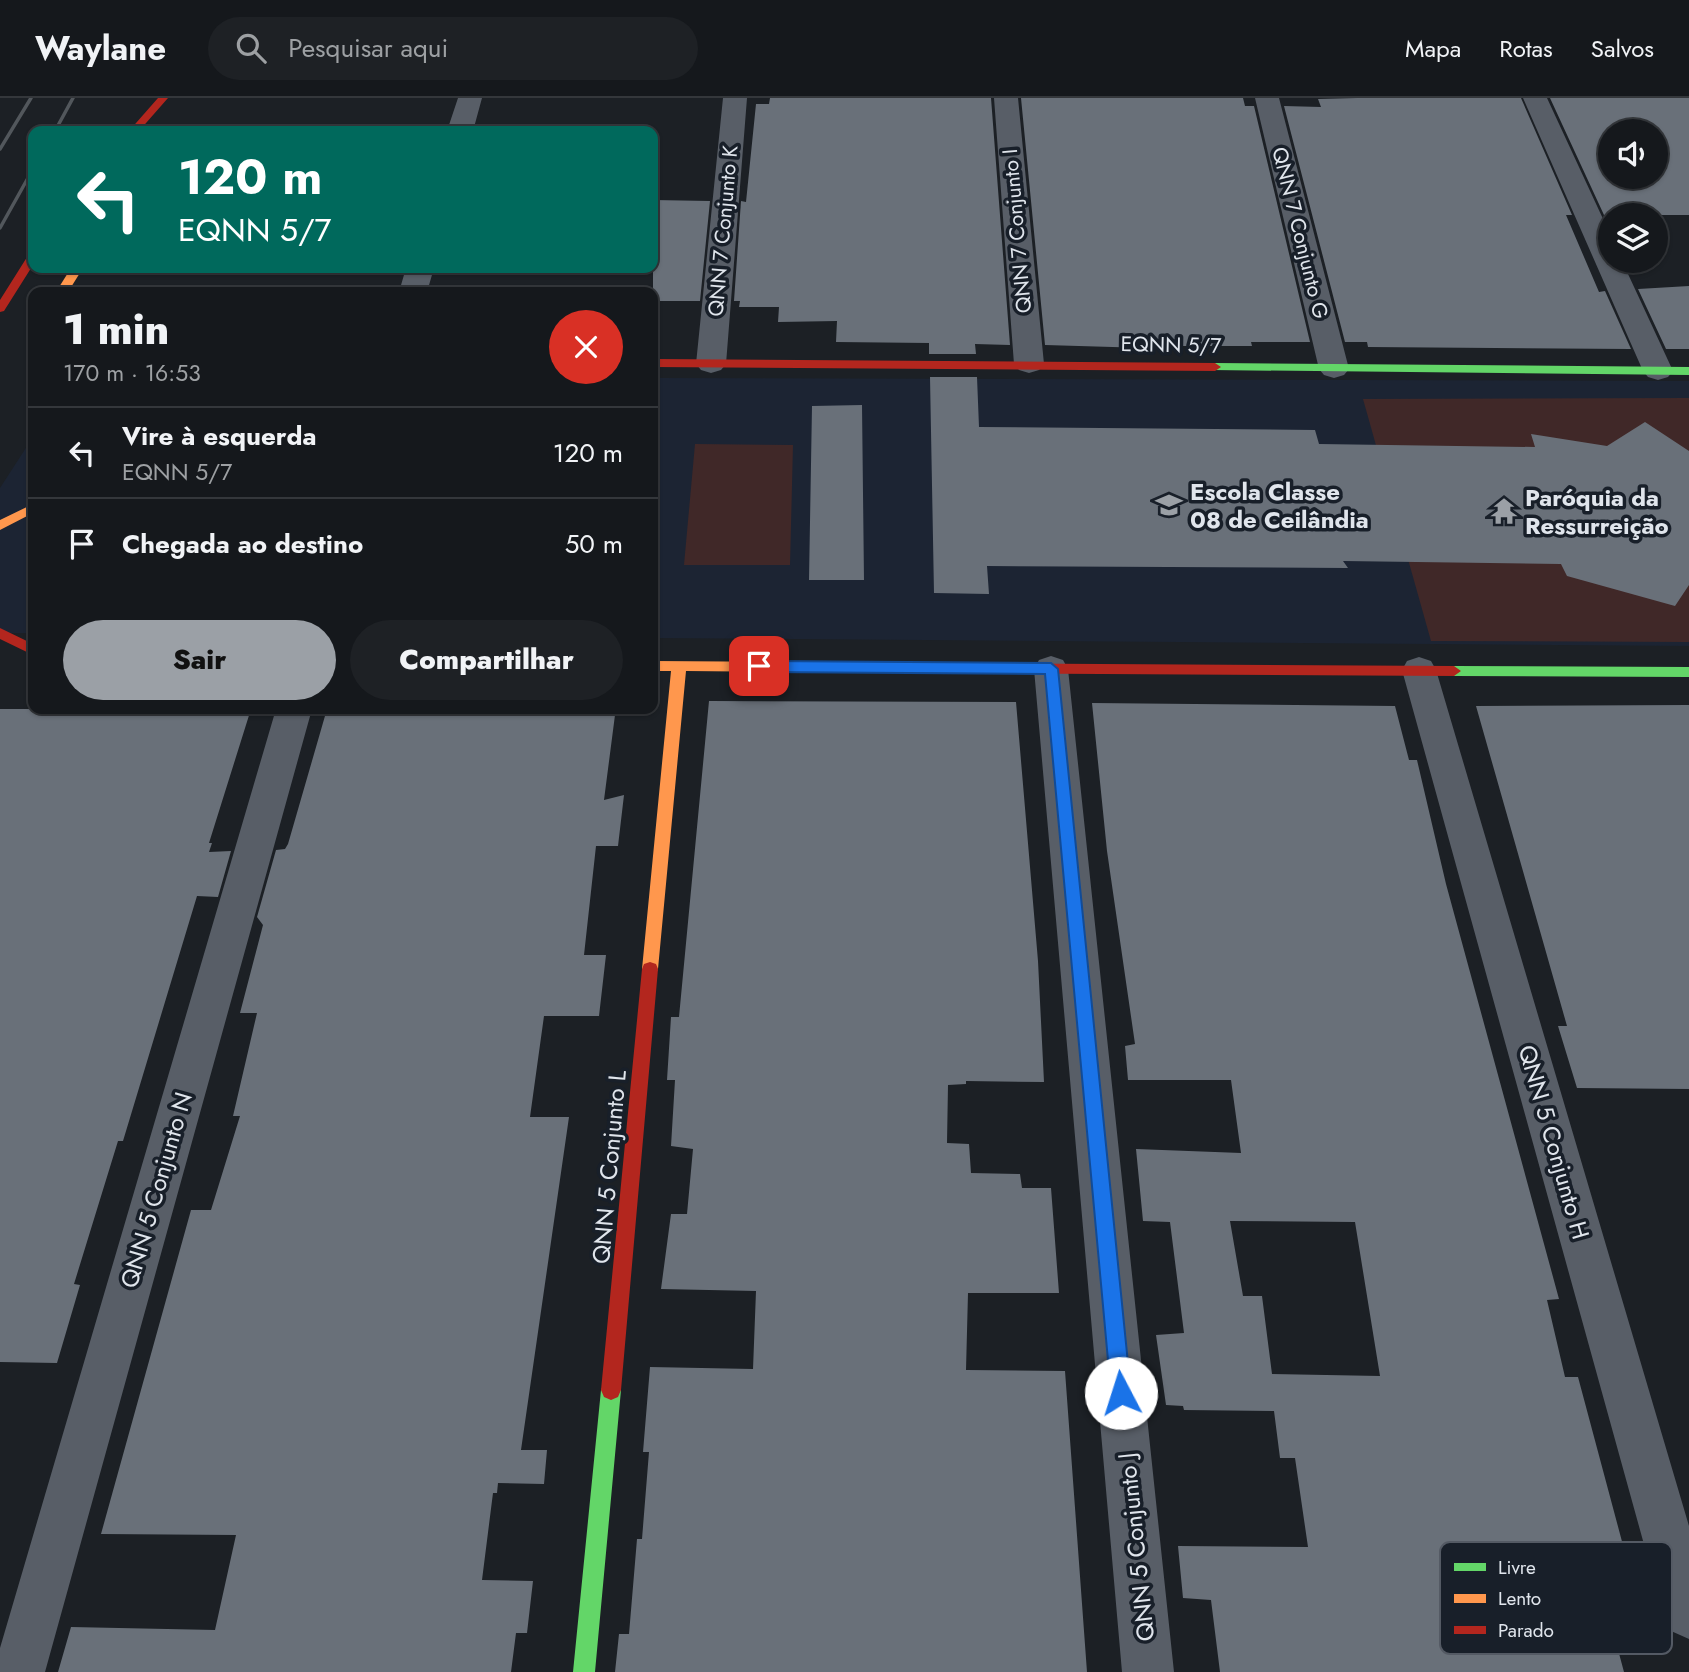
<!DOCTYPE html>
<html lang="pt">
<head>
<meta charset="utf-8">
<style>
	:root { --surface:#15181c; --page:#1e2125; --text:#f1f3f6; --muted:#9da0a3; --line:#34373b; --accent:#9ba0a6 }
	body { margin:0; font-family:Jost,sans-serif; background:var(--page); color:var(--text); height:100vh; display:flex; flex-direction:column; font-size:26px; white-space:nowrap }
	* { box-sizing:border-box; margin:0 }
	p { font-size:23px; color:var(--muted) }
	.icon { flex:none; width:38px; height:38px; fill:none; stroke:currentColor; stroke-width:2; stroke-linecap:round; stroke-linejoin:round }
	.map { position:relative; flex:1; overflow:hidden }
	.panel { position:absolute; left:28px; top:189px; width:630px; height:427px; display:flex; flex-direction:column; background:var(--surface); border-radius:14px; box-shadow:0 2px 5px #0004,0 0 0 2px var(--line) }
	.panel>* { flex:none }
	.top-card { position:absolute; left:28px; top:28px; width:630px; height:147px; border-radius:14px; box-shadow:0 2px 5px #0004,0 0 0 2px var(--line); background:#00695c; color:#fff; overflow:hidden }
	.buttons { position:absolute; left:1598px; top:21px; display:grid; gap:14px }
	.buttons a { display:grid; place-items:center; width:70px; height:70px; border-radius:50%; background:var(--surface); box-shadow:0 2px 5px #0004,0 0 0 2px var(--line); font-size:35px }
	.pin { position:absolute; display:grid; place-items:center; width:60px; height:60px; color:#fff; margin:-30px; border-radius:14px; box-shadow:0 4px 10px #0006 }
	.me { position:absolute; width:77px; margin:-38px; rotate:355deg; stroke-linejoin:round; filter:drop-shadow(0 0 5px #0008) }
	.turn { display:flex; align-items:center; gap:24px; height:147px; padding:0 35px; font-size:32px }
	.turn .icon { width:91px; height:91px; stroke-width:2.5 }
	.turn b { display:block; font-size:49px; line-height:60px }
	.round { display:grid; place-items:center; flex:none; width:74px; height:74px; border-radius:37px; background:var(--page) }
	.overview { display:flex; align-items:center; justify-content:space-between; height:119px; padding:0 35px }
	h1 { font-size:42px; font-weight:800; line-height:52px }
	.action { display:flex; gap:14px; margin-top:auto; padding:14px 35px }
	.action a { flex:1; height:80px; border-radius:42px; background:var(--accent); color:#111; font-size:28px; font-weight:800; line-height:80px; text-align:center }
	.action a+a { background:var(--page); color:var(--text) }
	ul { padding:0; list-style:none }
	li { display:flex; align-items:center; gap:21px; height:91px; padding:0 35px; border-top:2px solid var(--line) }
	li div { flex:1 }
	li b { display:block; font-size:26px }
	li em { font-style:normal }
	header { display:flex; align-items:center; gap:42px; box-sizing:border-box; height:98px; padding:0 35px; background:var(--surface); border-bottom:2px solid var(--line) }
	header strong { font-size:33px }
	nav { display:flex; gap:38px; margin-inline-start:auto; font-size:24px }
	.search { width:490px; height:63px; background:var(--page); display:flex; align-items:center; gap:18px; box-sizing:border-box; padding:0 24px; border-radius:38px; color:var(--muted); font-size:26px }
	.map>svg:first-child { display:block }
</style>
</head>
<body>
<header>
<strong>Waylane</strong>
<div class="search"><svg class="icon" aria-label="search" viewBox="0 0 24 24"><circle cx="10" cy="10" r="6"/><path d="M15 15l6 6"/></svg>Pesquisar aqui</div>
<nav><a>Mapa</a><a>Rotas</a><a>Salvos</a></nav>
</header>
<div class="map">
<svg width="1689" height="1574" viewBox="0 0 1689 1574">
	<rect width="100%" height="100%" fill="#1c2025"/>
	<!-- built -->
	<path fill="#1c2433" d="M 653,280 L 1689,283 L 1689,548 L 653,540 Z
		M 33,339 L 33,535 L 0,535 L 0,390 Z"/>
	<!-- green -->
	<path fill="#402828" d="M 1689,300 L 1689,544 L 1431,543 L 1363,301 Z
		M 695,346 L 793,347 L 790,467 L 684,467 Z"/>
	<!-- building -->
	<path fill="#697079" fill-rule="evenodd" d="M 770,0 L 991,0 L 1010,247 L 975,246 L 976,256 L 929,256 L 929,245 L 836,244 L 837,223 L 778,224 L 779,209 L 739,209 L 740,203 L 734,203 L 741,103 L 746,104 L 756,6 L 769,6 Z
		M 1021,0 L 1243,0 L 1245,8 L 1254,8 L 1310,244 L 1251,244 L 1252,248 L 1179,248 L 1180,251 L 1045,247 Z
		M 1357,0 L 1521,0 L 1572,117 L 1566,117 L 1599,194 L 1605,193 L 1631,251 L 1368,249 L 1367,244 L 1345,244 L 1284,8 L 1321,9 L 1318,1 Z
		M 1550,0 L 1689,0 L 1689,117 L 1604,117 ZM 1610,33 L 1656,33 L 1656,79 L 1610,79 Z
		M 653,102 L 710,103 L 700,203 L 653,203 Z
		M 1689,188 L 1689,251 L 1666,251 L 1638,191 Z
		M 930,279 L 977,279 L 979,329 L 1315,332 L 1319,346 L 1535,349 L 1531,336 L 1607,348 L 1645,324 L 1689,353 L 1689,487 L 1675,508 L 1567,478 L 1561,466 L 1343,463 L 1348,470 L 987,468 L 989,496 L 934,495 Z
		M 862,307 L 864,482 L 809,482 L 812,308 Z
		M 709,603 L 1016,604 L 1038,863 L 1044,984 L 966,983 L 966,986 L 948,987 L 947,1045 L 969,1046 L 971,1075 L 1020,1076 L 1022,1090 L 1051,1090 L 1059,1195 L 968,1195 L 966,1272 L 1065,1273 L 1087,1574 L 615,1574 L 619,1536 L 629,1536 L 637,1441 L 642,1441 L 649,1354 L 643,1354 L 650,1269 L 753,1271 L 756,1193 L 661,1191 L 671,1116 L 687,1116 L 693,1051 L 671,1048 L 675,982 L 667,982 L 671,919 L 679,919 Z
		M 1092,605 L 1395,608 L 1409,662 L 1417,662 L 1446,786 L 1559,1201 L 1547,1202 L 1565,1279 L 1578,1279 L 1624,1451 L 1620,1452 L 1645,1547 L 1617,1548 L 1624,1574 L 1220,1574 L 1211,1502 L 1183,1500 L 1178,1448 L 1308,1449 L 1295,1360 L 1280,1360 L 1274,1313 L 1184,1312 L 1183,1308 L 1166,1307 L 1156,1237 L 1184,1235 L 1170,1124 L 1143,1123 L 1136,1051 L 1241,1055 L 1231,982 L 1128,982 L 1125,948 L 1135,946 L 1107,753 ZM 1230,1123 L 1355,1124 L 1380,1278 L 1272,1276 L 1262,1198 L 1243,1198 Z
		M 1689,607 L 1689,991 L 1577,990 L 1558,928 L 1567,928 L 1476,608 Z
		M 0,611 L 251,611 L 209,745 L 212,745 L 209,754 L 231,753 L 218,799 L 197,798 L 123,1043 L 118,1043 L 74,1186 L 80,1187 L 57,1265 L 0,1264 Z
		M 327,611 L 590,611 L 589,617 L 615,617 L 604,702 L 624,697 L 618,748 L 596,748 L 584,857 L 606,857 L 599,918 L 544,918 L 530,1019 L 569,1019 L 521,1352 L 547,1352 L 544,1386 L 498,1385 L 497,1395 L 493,1395 L 482,1482 L 533,1483 L 527,1535 L 516,1535 L 511,1574 L 58,1574 L 71,1529 L 215,1532 L 236,1437 L 101,1436 L 191,1112 L 211,1112 L 240,1018 L 233,1018 L 257,915 L 240,915 L 263,827 L 257,819 L 276,752 L 285,751 L 288,746 Z"/>
	<g fill="none" stroke-linecap="round" stroke-linejoin="round">
		<!-- street -->
		<path fill="#585e67" fill-rule="evenodd" d="M 458,0 L 482,0 L 473,33 L 447,33 Z
			M 723,0 L 747,0 L 726,266 L 721,272 L 711,275 L 701,272 L 696,266 Z
			M 994,0 L 1018,0 L 1044,266 L 1039,272 L 1029,275 L 1019,272 L 1014,266 Z
			M 1255,0 L 1279,0 L 1349,271 L 1344,277 L 1334,280 L 1324,277 L 1319,271 Z
			M 1523,0 L 1547,0 L 1610,136 L 1610,163 L 1622,163 L 1673,273 L 1668,279 L 1658,282 L 1648,279 L 1643,273 Z
			M 406,170 L 434,170 L 427,194 L 399,194 Z
			M 1051,558 L 1063,562 L 1068,571 L 1174,1574 L 1122,1574 L 1034,571 L 1039,562 Z
			M 1419,559 L 1431,563 L 1436,572 L 1689,1428 L 1689,1541 L 1671,1533 L 1663,1515 L 1402,572 L 1407,563 Z
			M 276,611 L 312,611 L 45,1574 L 0,1574 L 0,1550 Z"/>
		<!-- fast -->
		<path fill="#63d668" fill-rule="evenodd" d="M 1215,265 L 1689,269 L 1689,277 L 1211,272 L 1209,269 Z
			M 1454,568 L 1689,569 L 1689,579 L 1454,578 L 1447,573 Z
			M 611,1282 L 618,1285 L 621,1292 L 595,1574 L 573,1574 L 601,1292 L 604,1285 Z"/>
		<!-- slow -->
		<path fill="#ff974d" fill-rule="evenodd" d="M 71,170 L 83,170 L 68,194 L 56,194 Z
			M 33,406 L 33,415 L 0,432 L 0,422 Z
			M 653,563 L 923,565 L 930,570 L 923,575 L 686,573 L 658,871 L 656,876 L 650,878 L 644,876 L 642,871 L 671,573 L 653,573 Z"/>
		<!-- jam -->
		<path fill="#b3261e" fill-rule="evenodd" d="M 158,0 L 168,0 L 139,33 L 129,33 Z
			M 33,155 L 33,167 L 4,213 L 0,214 L 0,202 L 29,156 Z
			M 653,261 L 1215,265 L 1221,269 L 1215,273 L 653,269 Z
			M 0,530 L 33,546 L 33,557 L 0,541 Z
			M 923,565 L 1454,568 L 1461,573 L 1454,578 L 923,575 L 916,570 Z
			M 650,864 L 656,866 L 658,871 L 621,1292 L 618,1299 L 611,1302 L 604,1299 L 601,1292 L 642,871 L 644,866 Z"/>
		<!-- rail -->
		<path stroke="#52575c" stroke-width="3.5" d="M 55,33 L 73,0
			M 0,51 L 31,0
			M 0,130 L 33,71"/>
	</g>
	<!-- route -->
	<path fill="#1a73e8" stroke="#114b97" stroke-width="2" d="M 759,563 L 1051,565 L 1058,571 L 1131,1295 L 1128,1302 L 1121,1305 L 1114,1302 L 1111,1295 L 1045,576 L 759,574 L 752,568 Z"/>
	<!-- icons -->
	<defs>
		<symbol id="school-bare" viewBox="-9 -9 18 18"><path d="M0-5L7-2L0 1L-7-2ZM-4 1L0 2.5L4 1V4Q0 6-4 4Z" fill="#9ba0a6" stroke="#181f29" stroke-width="2.5" paint-order="stroke"/></symbol>
		<symbol id="temple-bare" viewBox="-9 -9 18 18"><path d="M0-6L5-2H3V0L6.5 2.5H4V6H1.5V3h-3V6H-4V2.5H-6.5L-3 0V-2H-5Z" fill="#9ba0a6" stroke="#181f29" stroke-width="2.5" paint-order="stroke"/></symbol>
	</defs>
	<g fill-rule="evenodd">
		<use href="#school-bare" x="1150" y="388" width="38" height="38"/>
		<use href="#temple-bare" x="1485" y="394" width="38" height="38"/>
	</g>
	<g text-anchor="middle" dominant-baseline="central" stroke-width="7" stroke-linejoin="round" paint-order="stroke">
		<!-- far-street labels -->
		<g font-size="21" fill="#e0e5ec" stroke="#181f29">
			<text transform="translate(723 133) rotate(-85)">QNN 7 Conjunto K</text>
			<text transform="translate(1017 133) rotate(-95)">QNN 7 Conjunto I</text>
			<text transform="translate(1300 135) rotate(76)">QNN 7 Conjunto G</text>
			<text transform="translate(1171 247) rotate(1)">EQNN 5/7</text>
		</g>
		<!-- poi labels -->
		<g font-size="24" font-weight="bold" fill="#e0e5ec" stroke="#181f29" text-anchor="start">
			<text x="1190" y="393">Escola Classe<tspan x="1190" dy="28">08 de Ceilândia</tspan></text>
			<text x="1525" y="399">Paróquia da<tspan x="1525" dy="28">Ressurreição</tspan></text>
		</g>
		<!-- street labels -->
		<g font-size="24" fill="#e0e5ec" stroke="#181f29">
			<text transform="translate(1554 1044) rotate(74)">QNN 5 Conjunto H</text>
			<text transform="translate(609 1069) rotate(-85)">QNN 5 Conjunto L</text>
			<text transform="translate(156 1092) rotate(-74)">QNN 5 Conjunto N</text>
			<text transform="translate(1136 1449) rotate(-96)">QNN 5 Conjunto J</text>
		</g>
	</g>
	<!-- legend -->
	<rect x="1440" y="1444" width="232" height="112" rx="10" fill="#181f29" stroke="#545a64" stroke-width="2"/>
	<rect x="1454" y="1465" width="32" height="8" fill="#63d668"/>
	<rect x="1454" y="1496" width="32" height="9" fill="#ff974d"/>
	<rect x="1454" y="1528" width="32" height="8" fill="#b3261e"/>
	<g font-size="19" fill="#e0e5ec">
		<text x="1498" y="1476">Livre</text>
		<text x="1498" y="1507">Lento</text>
		<text x="1498" y="1539">Parado</text>
	</g>
</svg>
<div class="buttons">
<a><svg class="icon" aria-label="sound" viewBox="0 0 24 24"><path d="M4 9h4l5-4v14l-5-4H4zM17 9q2 3 0 6"/></svg></a>
<a><svg class="icon" aria-label="layers" viewBox="0 0 24 24"><path d="M12 4l9 5-9 5-9-5zM3 14l9 5 9-5"/></svg></a>
</div>
<div class="pin" style="left:759px;top:568px;background:#d93025"><svg class="icon" aria-label="arrive" viewBox="0 0 24 24"><path d="M6 21V4h12l-3 4 3 4H6"/></svg></div>
<svg class="me" style="left:1121px;top:1295px" viewBox="-20 -20 40 40"><circle r="19" fill="#fff"/><path d="M0-13L10 11 0 6-10 11z" fill="#1a73e8"/></svg>
<div class="top-card">
<div class="turn"><svg class="icon" aria-label="left" viewBox="0 0 24 24"><path d="M17 20v-9H6M10 6l-5 5 5 5"/></svg><div><b>120 m</b>EQNN 5/7</div></div>
</div>
<section class="panel">
<div class="overview"><div><h1>1 min</h1><p>170 m · 16:53</p></div><a class="round" style="background:#d93025;color:#fff"><svg class="icon" aria-label="close" viewBox="0 0 24 24"><path d="M6 6l12 12M18 6L6 18"/></svg></a></div>
<ul>
<li><svg class="icon" aria-label="left" viewBox="0 0 24 24"><path d="M17 20v-9H6M10 6l-5 5 5 5"/></svg><div><b>Vire à esquerda</b><p>EQNN 5/7</p></div><em>120 m</em></li>
<li><svg class="icon" aria-label="arrive" viewBox="0 0 24 24"><path d="M6 21V4h12l-3 4 3 4H6"/></svg><div><b>Chegada ao destino</b></div><em>50 m</em></li>
</ul>
<div class="action"><a>Sair</a><a>Compartilhar</a></div>
</section>
</div>
</body>
</html>
